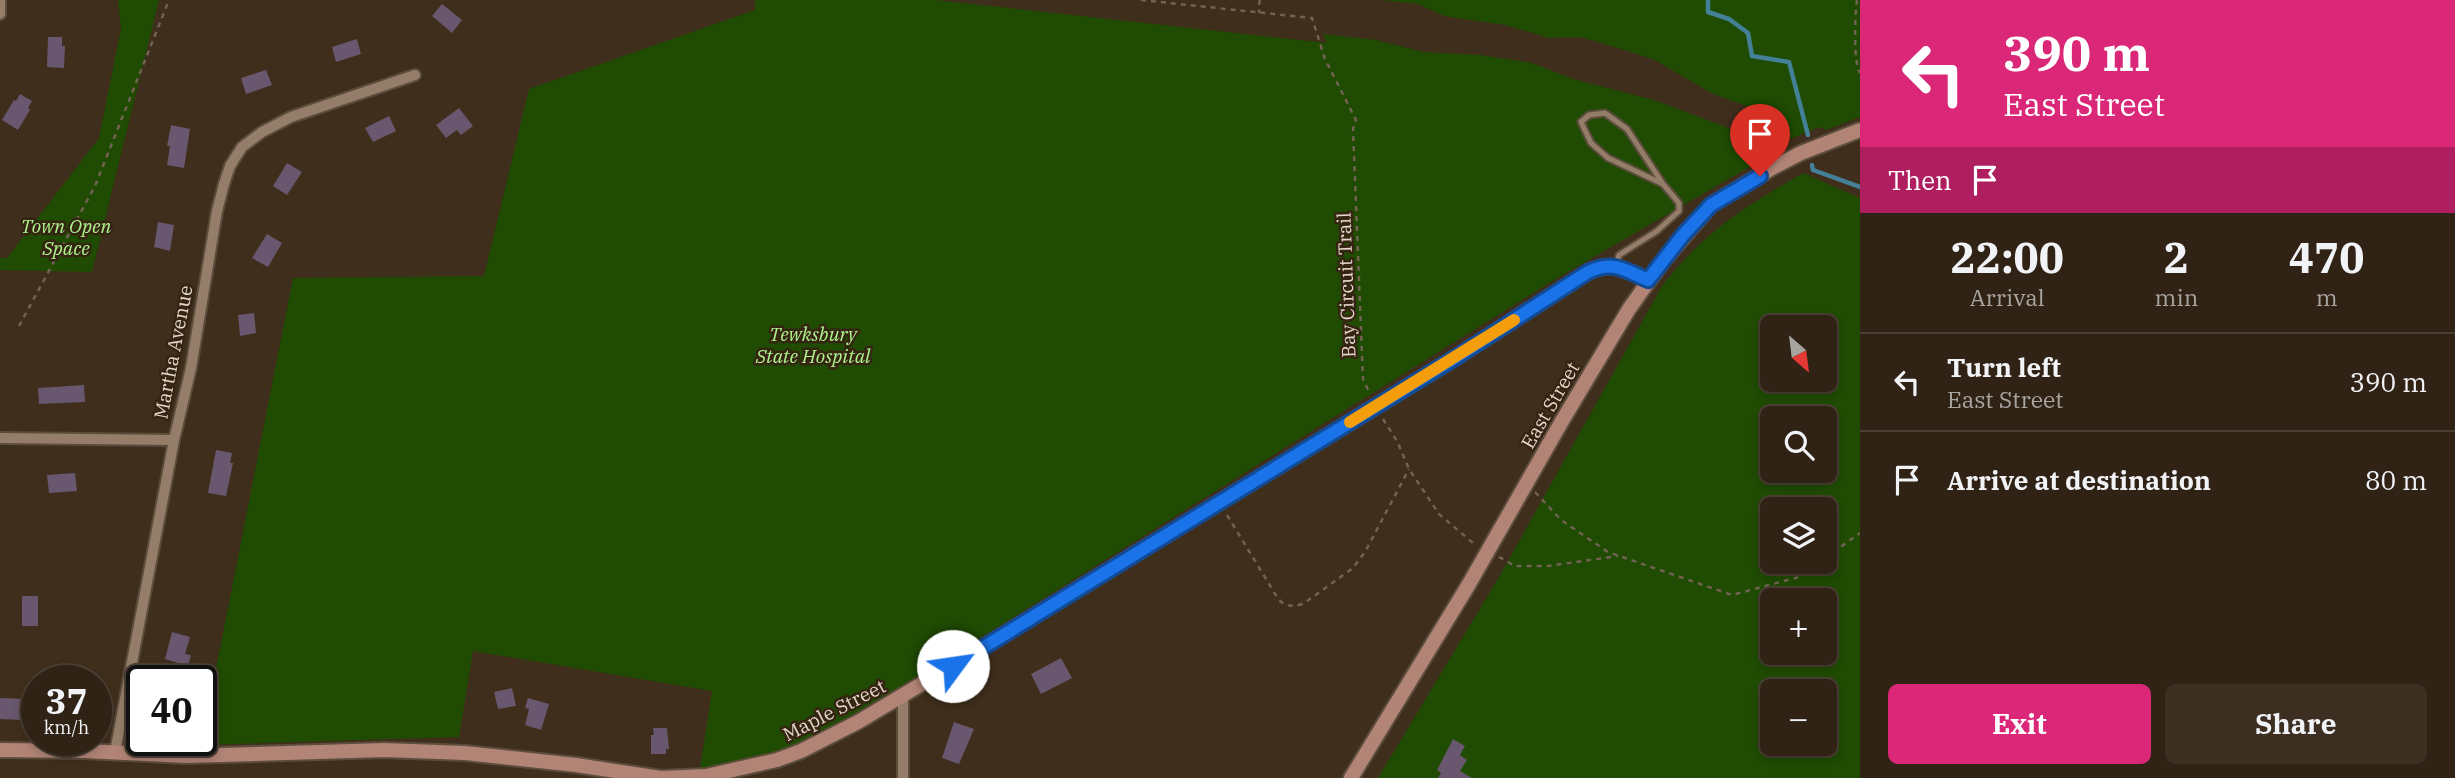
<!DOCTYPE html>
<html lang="en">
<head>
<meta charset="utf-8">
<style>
	:root { --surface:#302215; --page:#3c2f22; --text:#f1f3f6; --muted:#a8a4a0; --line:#4b3f34; --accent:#db2777 }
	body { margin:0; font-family:"IBM Plex Serif",serif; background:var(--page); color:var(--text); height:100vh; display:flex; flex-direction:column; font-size:26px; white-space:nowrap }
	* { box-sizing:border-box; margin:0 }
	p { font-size:23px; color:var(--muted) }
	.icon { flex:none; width:38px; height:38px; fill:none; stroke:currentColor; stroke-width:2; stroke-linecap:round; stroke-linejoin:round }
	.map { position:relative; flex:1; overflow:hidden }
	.sheet { display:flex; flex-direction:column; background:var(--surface); width:595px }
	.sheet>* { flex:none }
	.banner { background:#db2777; color:#fff; overflow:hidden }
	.needle { width:46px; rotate:152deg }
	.tools { position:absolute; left:1760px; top:315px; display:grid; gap:14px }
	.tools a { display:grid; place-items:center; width:77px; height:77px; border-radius:10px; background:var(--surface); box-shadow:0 4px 10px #0003,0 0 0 2px var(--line); font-size:35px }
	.speed { position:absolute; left:21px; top:665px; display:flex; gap:14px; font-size:35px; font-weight:700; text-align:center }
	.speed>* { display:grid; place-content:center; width:91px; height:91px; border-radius:50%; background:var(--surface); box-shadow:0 4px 10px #0003,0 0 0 2px var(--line); line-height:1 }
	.speed small { font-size:18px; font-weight:400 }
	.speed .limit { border:4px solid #111; border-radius:10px; background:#fff; color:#111 }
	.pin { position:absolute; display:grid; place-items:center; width:60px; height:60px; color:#fff; margin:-72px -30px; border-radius:50% 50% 50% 0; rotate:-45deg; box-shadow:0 0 7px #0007 }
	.pin .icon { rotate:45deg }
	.me { position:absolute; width:77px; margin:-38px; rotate:59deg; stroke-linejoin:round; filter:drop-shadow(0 0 5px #0008) }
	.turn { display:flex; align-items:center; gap:24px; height:147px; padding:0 28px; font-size:32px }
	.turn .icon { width:91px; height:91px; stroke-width:2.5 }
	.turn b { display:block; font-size:49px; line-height:60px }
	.then { display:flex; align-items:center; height:66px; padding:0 28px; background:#0003; gap:14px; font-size:26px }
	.eta { display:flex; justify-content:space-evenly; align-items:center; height:119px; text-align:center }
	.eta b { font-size:42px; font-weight:800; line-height:49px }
	.button { display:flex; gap:14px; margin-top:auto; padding:14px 28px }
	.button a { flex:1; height:80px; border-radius:10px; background:var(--accent); color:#fff; font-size:28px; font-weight:800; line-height:80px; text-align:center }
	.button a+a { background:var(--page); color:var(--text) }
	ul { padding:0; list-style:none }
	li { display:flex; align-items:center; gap:21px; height:98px; padding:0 28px; border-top:2px solid var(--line) }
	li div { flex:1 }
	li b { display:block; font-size:26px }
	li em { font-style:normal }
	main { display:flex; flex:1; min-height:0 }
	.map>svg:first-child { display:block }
</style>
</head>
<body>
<main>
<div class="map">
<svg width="1860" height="778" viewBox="0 0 1860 778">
	<rect width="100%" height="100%" fill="#402e1c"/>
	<!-- green -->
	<path fill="#1f4b02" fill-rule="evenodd" d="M 118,0 L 159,0 L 92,272 L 0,270 L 0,258 L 7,258 L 99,138 L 121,29 Z
		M 755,0 L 936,0 L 1327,43 L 1323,34 L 1376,40 L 1424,52 L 1480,55 L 1532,63 L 1573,79 L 1654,100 L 1726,127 L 1777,151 L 1554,280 L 850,719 C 802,744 754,763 700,768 L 712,691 L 473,651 L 459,737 L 201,745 L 293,278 L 484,276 L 529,89 L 755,10 Z
		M 1381,0 L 1860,0 L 1860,117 L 1826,130 L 1819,127 L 1783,142 L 1774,116 L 1711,93 L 1653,59 L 1595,41 L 1580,37 L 1549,38 L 1505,25 L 1444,16 L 1418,4 Z
		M 1803,173 L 1860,198 L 1860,778 L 1378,778 L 1499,577 L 1662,286 C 1706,230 1743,208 1803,173 ZM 1773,327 L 1825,327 L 1825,380 L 1773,380 ZM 1773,418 L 1825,418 L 1825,471 L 1773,471 ZM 1773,509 L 1825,509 L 1825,562 L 1773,562 ZM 1773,600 L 1825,600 L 1825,653 L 1773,653 ZM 1773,691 L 1825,691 L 1825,744 L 1773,744 Z"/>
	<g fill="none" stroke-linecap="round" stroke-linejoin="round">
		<!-- stream -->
		<path stroke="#448098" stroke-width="4.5" d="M 1708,0 L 1708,12 L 1729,19 L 1748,33 L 1752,56 L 1789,62 L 1808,135
			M 1812,165 L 1813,170 L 1860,187"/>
	</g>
	<!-- building -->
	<path fill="#68576e" d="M 442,4 L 462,20 L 452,33 L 432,16 Z
		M 48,37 L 62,37 L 62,46 L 65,46 L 64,68 L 47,67 Z
		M 357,39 L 361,54 L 336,62 L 332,47 Z
		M 266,70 L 272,85 L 246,94 L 241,78 Z
		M 20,94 L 32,101 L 28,108 L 30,110 L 18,130 L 2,120 L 14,100 L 16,101 Z
		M 459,108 L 473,126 L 461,135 L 457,130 L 446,138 L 436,125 Z
		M 389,116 L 396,131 L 373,142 L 365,128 Z
		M 171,125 L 190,129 L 184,168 L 167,165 L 170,146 L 167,146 Z
		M 287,163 L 302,172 L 287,195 L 273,186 Z
		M 158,222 L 174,225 L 170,251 L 154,247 Z
		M 267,234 L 282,243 L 268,267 L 252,258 Z
		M 254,313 L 256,333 L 240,336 L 238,315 Z
		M 84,385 L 85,402 L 39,404 L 38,388 Z
		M 216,450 L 232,453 L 230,463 L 233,463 L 226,496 L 208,493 Z
		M 75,473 L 77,491 L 49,493 L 47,475 Z
		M 22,596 L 38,596 L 38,626 L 22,626 Z
		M 172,632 L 190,637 L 185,654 L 191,655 L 188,666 L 165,659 Z
		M 1061,658 L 1072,678 L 1041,694 L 1031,674 Z
		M 512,688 L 516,706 L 498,709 L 494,692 Z
		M 0,698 L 23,699 L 22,720 L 0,719 Z
		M 528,698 L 549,704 L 541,730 L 525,725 L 529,709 L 525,708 Z
		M 954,722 L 974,729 L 959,764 L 942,758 Z
		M 653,728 L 667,728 L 669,749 L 666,749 L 666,754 L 651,754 L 651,735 L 654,735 Z
		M 1453,739 L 1465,746 L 1460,755 L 1467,760 L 1460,771 L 1472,778 L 1438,778 L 1441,773 L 1437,770 Z"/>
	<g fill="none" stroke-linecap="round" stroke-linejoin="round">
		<defs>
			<path id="lane" d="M 1616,266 L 1619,255 L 1657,231 L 1679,211 L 1679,203 L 1663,184 L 1627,129 L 1605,113 L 1589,115 L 1581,122 L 1591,143 L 1608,158 L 1663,184"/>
			<path id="street" d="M 0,14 L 0,0
				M 0,438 L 174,440
				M 903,696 L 903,778
				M 115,752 L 174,440 L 191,368 L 217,211 L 224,184 L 230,166 L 242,147 L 262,132 L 291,117 L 415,75"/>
			<path id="secondary" d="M 0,750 L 85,751 L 186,756 L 384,750 L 465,753 L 576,765 L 661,778 L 706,776 L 777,760 L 801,751 L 858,722 L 995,640 L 1458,356 L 1588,272 C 1614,260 1624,270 1648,280
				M 1351,778 L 1469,584 L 1562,421 L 1629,309 L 1663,261 L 1711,205 L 1772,168 L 1801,153 L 1860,130"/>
		</defs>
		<!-- lane casing -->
		<use href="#lane" stroke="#5c4c3c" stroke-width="9"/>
		<!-- street casing -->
		<use href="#street" stroke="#5c4c3c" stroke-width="14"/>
		<!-- secondary casing -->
		<use href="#secondary" stroke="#5c4c3c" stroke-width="18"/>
		<!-- path -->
		<path stroke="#726252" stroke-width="2.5" stroke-dasharray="5 5" stroke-linecap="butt" d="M 1141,0 L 1312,18 L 1325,59 L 1356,120 L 1353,129 L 1363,379 L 1370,394
			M 1260,0 L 1258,8 L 1260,13
			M 1857,0 C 1855,14 1853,62 1860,73
			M 19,326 L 95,186 L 169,0
			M 1383,419 L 1397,441 L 1409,469 L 1439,514 L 1474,544
			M 1535,492 L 1561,520 L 1608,552 L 1732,595 L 1799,577 L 1820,562
			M 1227,515 L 1277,597 C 1284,607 1291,607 1303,604 L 1353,568 L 1365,552 L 1409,469
			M 1499,557 L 1515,566 L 1548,566 L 1618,556
			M 1825,558 L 1860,533"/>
		<!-- lane -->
		<use href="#lane" stroke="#947e69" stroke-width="5"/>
		<!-- street -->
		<use href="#street" stroke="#947e69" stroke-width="10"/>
		<!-- secondary -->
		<use href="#secondary" stroke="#b18476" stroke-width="14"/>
	</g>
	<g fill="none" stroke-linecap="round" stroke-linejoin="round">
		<defs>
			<path id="route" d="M 953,666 L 1458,356 L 1588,272 C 1614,260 1624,270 1648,280 L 1683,235 L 1711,205 L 1760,176"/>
		</defs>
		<!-- route casing -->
		<use href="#route" stroke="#114b97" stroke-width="18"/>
		<!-- route -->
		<use href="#route" stroke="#1a73e8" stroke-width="12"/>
		<!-- slow -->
		<path stroke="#f59e0b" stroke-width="12" d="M 1350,422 L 1514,320"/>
	</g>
	<g text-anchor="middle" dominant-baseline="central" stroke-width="5" stroke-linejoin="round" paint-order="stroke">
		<!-- park labels -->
		<g font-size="19" font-style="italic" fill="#adf58e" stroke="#362412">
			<text x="66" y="226">Town Open<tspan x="66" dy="22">Space</tspan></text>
			<text x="813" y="334">Tewksbury<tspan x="813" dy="22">State Hospital</tspan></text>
		</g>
		<!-- street labels -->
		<g font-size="19" fill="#e3d7cc" stroke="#362412">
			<text transform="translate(1346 285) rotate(-92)">Bay Circuit Trail</text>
			<text transform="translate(173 352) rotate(-79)">Martha Avenue</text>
			<text transform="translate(1550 405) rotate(-60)">East Street</text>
			<text transform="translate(834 710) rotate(-27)">Maple Street</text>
		</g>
	</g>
</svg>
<div class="tools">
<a><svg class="needle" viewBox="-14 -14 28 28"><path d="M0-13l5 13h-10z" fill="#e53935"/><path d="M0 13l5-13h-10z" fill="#a8a4a0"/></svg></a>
<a><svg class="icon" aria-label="search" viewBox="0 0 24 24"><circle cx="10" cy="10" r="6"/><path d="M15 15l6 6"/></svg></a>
<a><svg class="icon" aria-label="layers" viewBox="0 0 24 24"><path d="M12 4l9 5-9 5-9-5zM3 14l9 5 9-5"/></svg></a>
<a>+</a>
<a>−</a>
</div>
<div class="speed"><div>37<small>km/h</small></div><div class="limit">40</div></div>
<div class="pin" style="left:1760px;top:176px;background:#d93025"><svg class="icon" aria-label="arrive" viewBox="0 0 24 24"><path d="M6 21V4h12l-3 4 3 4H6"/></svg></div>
<svg class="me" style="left:953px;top:666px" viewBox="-20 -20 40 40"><circle r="19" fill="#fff"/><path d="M0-13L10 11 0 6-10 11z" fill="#1a73e8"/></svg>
</div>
<section class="sheet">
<div class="banner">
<div class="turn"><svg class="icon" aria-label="left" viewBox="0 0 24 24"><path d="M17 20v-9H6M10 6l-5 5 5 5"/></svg><div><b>390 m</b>East Street</div></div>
<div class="then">Then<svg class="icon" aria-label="arrive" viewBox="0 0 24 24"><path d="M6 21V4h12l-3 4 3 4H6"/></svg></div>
</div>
<div class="eta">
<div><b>22:00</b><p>Arrival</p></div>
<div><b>2</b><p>min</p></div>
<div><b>470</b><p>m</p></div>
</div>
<ul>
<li><svg class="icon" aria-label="left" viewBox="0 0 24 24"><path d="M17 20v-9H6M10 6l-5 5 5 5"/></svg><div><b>Turn left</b><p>East Street</p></div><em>390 m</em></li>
<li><svg class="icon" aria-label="arrive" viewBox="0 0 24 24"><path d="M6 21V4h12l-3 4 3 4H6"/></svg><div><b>Arrive at destination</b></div><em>80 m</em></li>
</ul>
<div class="button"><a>Exit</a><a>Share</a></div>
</section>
</main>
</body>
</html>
